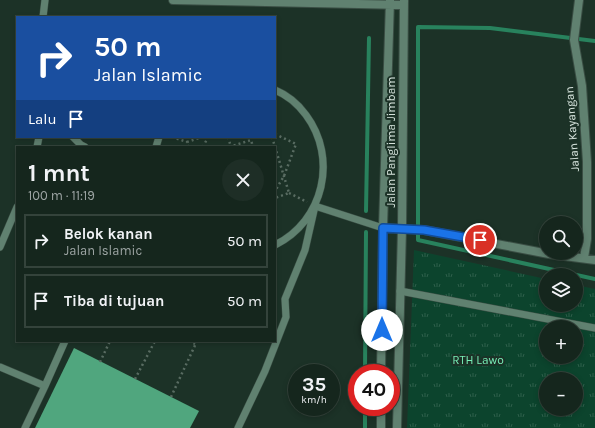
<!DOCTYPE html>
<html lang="id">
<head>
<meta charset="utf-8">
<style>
	:root { --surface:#15261d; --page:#1e2e26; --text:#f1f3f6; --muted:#9da5a4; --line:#34433b }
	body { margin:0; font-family:Karla,sans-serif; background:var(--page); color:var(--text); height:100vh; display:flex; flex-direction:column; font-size:15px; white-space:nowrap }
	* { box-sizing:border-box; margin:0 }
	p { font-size:13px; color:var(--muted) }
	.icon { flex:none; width:22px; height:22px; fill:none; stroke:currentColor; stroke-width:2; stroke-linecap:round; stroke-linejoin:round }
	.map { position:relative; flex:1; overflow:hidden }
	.sheet { position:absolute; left:16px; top:146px; width:260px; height:196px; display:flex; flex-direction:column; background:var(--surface); border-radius:0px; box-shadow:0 2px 6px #0003,0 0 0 1px var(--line) }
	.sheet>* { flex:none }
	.hud { position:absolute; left:16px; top:16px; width:260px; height:122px; border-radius:0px; box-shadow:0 2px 6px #0003,0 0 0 1px var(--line); background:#1a4fa0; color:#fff; overflow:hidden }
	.controls { position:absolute; left:539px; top:216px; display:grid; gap:8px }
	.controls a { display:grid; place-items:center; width:44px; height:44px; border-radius:50%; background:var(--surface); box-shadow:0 2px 6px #0003,0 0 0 1px var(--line); font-size:20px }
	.speed { position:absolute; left:288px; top:364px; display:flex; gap:8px; font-size:20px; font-weight:700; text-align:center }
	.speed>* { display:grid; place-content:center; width:52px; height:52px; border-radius:50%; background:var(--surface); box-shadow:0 2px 6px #0003,0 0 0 1px var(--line); line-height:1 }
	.speed small { font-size:10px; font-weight:400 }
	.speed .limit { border:6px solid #d22; background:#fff; color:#111 }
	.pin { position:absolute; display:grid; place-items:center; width:34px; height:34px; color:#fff; margin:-17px; border:2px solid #fff; border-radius:50%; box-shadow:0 1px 4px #0007 }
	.me { position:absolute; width:44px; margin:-22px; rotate:0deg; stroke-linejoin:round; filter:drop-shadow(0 0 3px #0008) }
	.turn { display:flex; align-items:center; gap:14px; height:84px; padding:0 12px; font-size:18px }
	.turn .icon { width:52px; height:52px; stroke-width:2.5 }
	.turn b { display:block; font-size:28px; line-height:34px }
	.then { display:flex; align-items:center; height:38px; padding:0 12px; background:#0003; gap:8px; font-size:15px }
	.round { display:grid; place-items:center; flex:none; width:42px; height:42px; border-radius:21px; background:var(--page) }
	.overview { display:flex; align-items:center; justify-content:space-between; height:68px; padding:0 12px }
	h1 { font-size:24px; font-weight:700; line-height:30px }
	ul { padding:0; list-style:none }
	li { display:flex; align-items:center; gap:12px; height:54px; margin:0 8px 6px; padding:0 4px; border:2px solid var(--line); border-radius:0px }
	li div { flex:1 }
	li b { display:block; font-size:15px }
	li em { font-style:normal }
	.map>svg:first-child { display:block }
</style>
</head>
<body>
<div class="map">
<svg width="595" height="428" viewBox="0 0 595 428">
	<defs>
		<pattern id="park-tufts" width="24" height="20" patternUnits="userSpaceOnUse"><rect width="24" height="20" fill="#0c442d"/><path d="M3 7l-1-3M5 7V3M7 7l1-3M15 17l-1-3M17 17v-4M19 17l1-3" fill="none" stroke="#2e5f4b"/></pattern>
	</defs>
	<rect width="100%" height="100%" fill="#1c3227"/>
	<!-- park -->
	<path fill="url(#park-tufts)" fill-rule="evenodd" d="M 414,250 L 546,279 L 546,305 L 576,305 L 576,285 L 595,289 L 595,428 L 407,428 ZM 546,327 L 576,327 L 576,357 L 546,357 ZM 546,379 L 576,379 L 576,409 L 546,409 Z"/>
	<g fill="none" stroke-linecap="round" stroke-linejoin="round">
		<!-- stream -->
		<path stroke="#28825d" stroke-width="4" d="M 595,41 L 490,28 L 418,27 L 418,240 L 595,279
			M 366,211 L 369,38
			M 365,373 L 366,232
			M 365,428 L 365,407"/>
	</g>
	<!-- building -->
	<path fill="#50a67e" d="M 74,348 L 199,411 L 190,428 L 35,428 Z"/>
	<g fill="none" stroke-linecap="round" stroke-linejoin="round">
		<defs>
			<path id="service" d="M 43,17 L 45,0
				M 275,90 C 287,95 298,104 306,115 C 338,158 324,221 275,245
				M 73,137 L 81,145 L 85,147
				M 37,147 L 39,137
				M 156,147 L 159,137
				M 0,247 L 17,207
				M 400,291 L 595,328
				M 0,367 L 45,386 L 65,341
				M 25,428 L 45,386
				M 238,428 L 265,371 L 286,317 L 285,299 L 305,250 L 315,206 L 383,228"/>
			<path id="minor" d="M 579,0 L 574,40 L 582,86 L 587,162 L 587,239 L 584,258
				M 383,228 L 424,230 L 549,254 L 595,260"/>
			<path id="tertiary" d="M 173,0 L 404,5
				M 381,373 L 383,228 L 390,0
				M 381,428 L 381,407
				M 397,428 L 402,228 L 404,0"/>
		</defs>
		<!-- service casing -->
		<use href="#service" stroke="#3a4e44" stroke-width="8"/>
		<!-- minor casing -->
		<use href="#minor" stroke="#3a4e44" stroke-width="10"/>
		<!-- tertiary casing -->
		<use href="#tertiary" stroke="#3a4e44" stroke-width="10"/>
		<!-- path -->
		<path stroke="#596c62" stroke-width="2.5" stroke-dasharray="2 3" stroke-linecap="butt" d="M 275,134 L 296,144 L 284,176 L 275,191
			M 172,137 L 187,142
			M 228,137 L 231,147
			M 272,137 L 289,193 L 275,198
			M 188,147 L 187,142 L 202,137
			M 203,147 L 208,137
			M 229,147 L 251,140 L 253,147
			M 289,193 L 307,202
			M 189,341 L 195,344
			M 100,362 L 110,341
			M 135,379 L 155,341
			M 171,397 L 197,341"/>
		<!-- service -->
		<use href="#service" stroke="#608170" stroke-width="7"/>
		<!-- minor -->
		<use href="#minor" stroke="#608170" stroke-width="8"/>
		<!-- tertiary -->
		<use href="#tertiary" stroke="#608170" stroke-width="8"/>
	</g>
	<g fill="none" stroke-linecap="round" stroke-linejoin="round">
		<defs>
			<path id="route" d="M 382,330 L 383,228 L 424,230 L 480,240"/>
		</defs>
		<!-- route casing -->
		<use href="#route" stroke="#114b97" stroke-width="10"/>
		<!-- route -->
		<use href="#route" stroke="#1a73e8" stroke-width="7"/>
	</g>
	<g text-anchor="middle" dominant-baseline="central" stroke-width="4" stroke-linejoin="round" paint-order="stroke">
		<!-- street labels -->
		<g font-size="12" fill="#d5e2db" stroke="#1c3227">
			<text transform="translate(572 129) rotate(-94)">Jalan Kayangan</text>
			<text transform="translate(391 142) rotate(-90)">Jalan Panglima Jimbam</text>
		</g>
		<!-- park labels -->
		<g font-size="12" fill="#78eeb7" stroke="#1c3227">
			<text x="478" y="360">RTH Lawo</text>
		</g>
	</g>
</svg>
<div class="controls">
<a><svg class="icon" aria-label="search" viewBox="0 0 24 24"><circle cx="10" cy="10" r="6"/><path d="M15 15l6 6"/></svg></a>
<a><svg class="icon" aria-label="layers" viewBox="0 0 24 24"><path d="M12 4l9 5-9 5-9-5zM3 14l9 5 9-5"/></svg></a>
<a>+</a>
<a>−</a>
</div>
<div class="speed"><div>35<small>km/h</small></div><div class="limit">40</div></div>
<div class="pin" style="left:480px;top:240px;background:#d93025"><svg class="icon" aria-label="arrive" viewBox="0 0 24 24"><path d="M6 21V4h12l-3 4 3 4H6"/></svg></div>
<svg class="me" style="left:382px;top:330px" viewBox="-20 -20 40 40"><circle r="19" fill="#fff"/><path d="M0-13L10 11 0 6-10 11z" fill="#1a73e8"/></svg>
<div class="hud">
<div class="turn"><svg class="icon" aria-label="right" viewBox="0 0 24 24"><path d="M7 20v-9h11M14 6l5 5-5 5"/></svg><div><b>50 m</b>Jalan Islamic</div></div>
<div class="then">Lalu<svg class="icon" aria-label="arrive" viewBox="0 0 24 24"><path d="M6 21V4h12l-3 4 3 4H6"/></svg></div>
</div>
<section class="sheet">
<div class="overview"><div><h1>1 mnt</h1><p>100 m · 11:19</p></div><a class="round"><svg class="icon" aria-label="close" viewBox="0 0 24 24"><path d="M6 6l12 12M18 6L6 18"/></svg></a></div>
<ul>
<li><svg class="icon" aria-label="right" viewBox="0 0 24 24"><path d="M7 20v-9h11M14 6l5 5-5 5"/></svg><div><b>Belok kanan</b><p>Jalan Islamic</p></div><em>50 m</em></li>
<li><svg class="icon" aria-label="arrive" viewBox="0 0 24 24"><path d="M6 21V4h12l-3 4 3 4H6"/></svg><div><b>Tiba di tujuan</b></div><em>50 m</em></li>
</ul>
</section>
</div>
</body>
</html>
